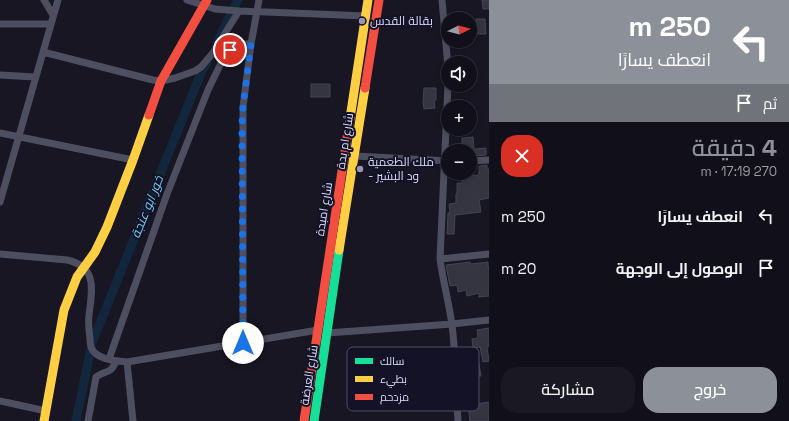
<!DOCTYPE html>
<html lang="ar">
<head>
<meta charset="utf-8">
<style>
	:root { --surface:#11101a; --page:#1a1923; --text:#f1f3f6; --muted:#9c9da2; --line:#303039; --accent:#8c9099 }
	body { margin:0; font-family:"Space Grotesk",Cairo,sans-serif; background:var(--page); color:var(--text); direction:rtl; height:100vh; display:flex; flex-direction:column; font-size:15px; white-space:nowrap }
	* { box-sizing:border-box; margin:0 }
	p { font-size:13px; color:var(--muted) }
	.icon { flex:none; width:22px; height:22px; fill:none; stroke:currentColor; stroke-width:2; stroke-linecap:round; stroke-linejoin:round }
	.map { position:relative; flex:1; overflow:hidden; direction:ltr }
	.side { display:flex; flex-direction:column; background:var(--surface); width:300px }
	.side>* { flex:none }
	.guide { background:#8c9099; color:#fff; overflow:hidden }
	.needle { width:26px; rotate:84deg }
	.tools { position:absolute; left:441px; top:12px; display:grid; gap:8px }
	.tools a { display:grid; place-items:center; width:36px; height:36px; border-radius:50%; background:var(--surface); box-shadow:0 2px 6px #0003,0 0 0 1px var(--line); font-size:20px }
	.pin { position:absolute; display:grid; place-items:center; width:34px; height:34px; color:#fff; margin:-17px; border:2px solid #fff; border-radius:50%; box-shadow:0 1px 4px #0007 }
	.me { position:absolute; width:44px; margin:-22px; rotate:0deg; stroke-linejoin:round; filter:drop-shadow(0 0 3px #0008) }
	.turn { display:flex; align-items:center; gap:14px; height:84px; padding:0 12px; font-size:18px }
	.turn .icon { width:52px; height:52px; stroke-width:2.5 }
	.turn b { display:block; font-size:28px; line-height:34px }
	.then { display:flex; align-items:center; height:38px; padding:0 12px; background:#0003; gap:8px; font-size:15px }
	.round { display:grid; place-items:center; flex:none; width:42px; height:42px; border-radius:16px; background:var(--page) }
	.headline { display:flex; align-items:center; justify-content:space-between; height:68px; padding:0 12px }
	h1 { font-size:24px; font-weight:600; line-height:30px; color:var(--accent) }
	.cta { display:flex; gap:8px; margin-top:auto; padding:8px 12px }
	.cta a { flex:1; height:46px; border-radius:16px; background:var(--accent); color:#fff; font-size:16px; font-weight:600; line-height:46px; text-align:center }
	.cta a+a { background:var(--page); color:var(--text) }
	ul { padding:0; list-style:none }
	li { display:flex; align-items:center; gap:12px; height:52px; padding:0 12px }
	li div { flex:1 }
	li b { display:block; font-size:15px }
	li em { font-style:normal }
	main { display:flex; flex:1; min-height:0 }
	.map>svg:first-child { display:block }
</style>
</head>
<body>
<main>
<section class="side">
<div class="guide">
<div class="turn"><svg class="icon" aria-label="left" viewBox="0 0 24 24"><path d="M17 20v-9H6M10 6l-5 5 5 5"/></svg><div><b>250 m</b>انعطف يسارًا</div></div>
<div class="then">ثم<svg class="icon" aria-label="arrive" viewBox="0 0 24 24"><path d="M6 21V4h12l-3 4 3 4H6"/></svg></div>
</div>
<div class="headline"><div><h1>4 دقيقة</h1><p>270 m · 17:19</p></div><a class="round" style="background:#d93025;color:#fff"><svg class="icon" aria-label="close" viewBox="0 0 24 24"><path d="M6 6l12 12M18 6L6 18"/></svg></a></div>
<ul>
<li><svg class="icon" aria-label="left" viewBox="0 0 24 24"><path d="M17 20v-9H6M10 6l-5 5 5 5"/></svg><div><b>انعطف يسارًا</b></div><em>250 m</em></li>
<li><svg class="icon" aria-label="arrive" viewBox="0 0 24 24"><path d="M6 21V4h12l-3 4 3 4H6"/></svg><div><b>الوصول إلى الوجهة</b></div><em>20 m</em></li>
</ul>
<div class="cta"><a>خروج</a><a>مشاركة</a></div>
</section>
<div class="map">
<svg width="489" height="421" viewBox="0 0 489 421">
	<rect width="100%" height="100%" fill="#171622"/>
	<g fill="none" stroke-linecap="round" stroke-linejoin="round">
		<!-- canal -->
		<path stroke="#12273d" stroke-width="9" d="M 217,42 L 238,0
			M 76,421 L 92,343 L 201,73 L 208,60"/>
	</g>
	<!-- building -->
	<path fill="#353542" stroke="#434354" d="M 482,0 L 489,0 L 489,9 L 483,9 Z
		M 476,19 L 485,19 L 486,34 L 471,34 L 470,25 L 476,24 Z
		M 311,84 L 330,84 L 330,97 L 311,97 Z
		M 424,88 L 436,88 L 436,100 L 434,100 L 435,108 L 424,109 L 423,102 Z
		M 473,137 L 474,148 L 462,149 L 462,138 Z
		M 486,148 L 486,155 L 474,156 L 474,149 Z
		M 487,165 L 487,169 L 489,169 L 489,198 L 479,200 L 481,212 L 455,215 L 454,234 L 447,234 L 448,213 L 450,213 L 449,204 L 456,203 L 456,194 L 457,194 L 457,183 L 462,183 L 462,176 L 479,175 L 479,166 Z
		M 470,262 L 471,264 L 488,262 L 488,267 L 489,267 L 489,296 L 479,297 L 479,293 L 467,296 L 466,290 L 458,292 L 457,285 L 450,286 L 446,265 Z
		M 489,328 L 489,346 L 487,347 L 489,361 L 483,362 L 480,347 L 473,348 L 472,339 L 478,338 L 477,330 Z
		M 479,364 L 481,376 L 473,377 L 472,375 L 462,376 L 460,366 Z
		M 489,402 L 489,421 L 470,421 L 468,405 Z"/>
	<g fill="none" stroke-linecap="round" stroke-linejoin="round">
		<!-- street -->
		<path stroke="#4d4f61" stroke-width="7" d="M 44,0 L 53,15
			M 187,0 L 215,9 L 239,11 L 366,16
			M 442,0 L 448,67 L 448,83
			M 0,24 L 50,24
			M 43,52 L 153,80 L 161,81 L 175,78 L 195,71 L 201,67 L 212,54 L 239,11
			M 0,75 L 35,77
			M 448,85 L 440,259 C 443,281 449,303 452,325 C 456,357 456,389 458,421
			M 0,133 L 133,160
			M 355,156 L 448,161
			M 470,161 L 489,160
			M 0,202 L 58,0
			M 0,254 L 67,260 C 98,267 92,290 89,315 C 88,323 89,331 90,339 C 90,344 91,350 95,353 C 103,360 117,361 127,362 L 318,330
			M 440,259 L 489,254
			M 327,333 L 452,324 L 489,320
			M 243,343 L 243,107 L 251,44 L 259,0
			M 109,359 L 167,194 L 208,90 L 224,57 L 234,45 L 239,44 L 251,44
			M 127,362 L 133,421
			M 0,401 L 46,411
			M 88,421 L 96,377 C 106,369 110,376 116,361"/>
		<!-- fast -->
		<path stroke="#16e098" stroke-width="9" d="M 314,421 L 339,250"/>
		<!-- slow -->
		<path stroke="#ffcf43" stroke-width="9" d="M 349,125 L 368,0
			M 339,250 L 365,88
			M 44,421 L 64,310 L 77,277 L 95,252 L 107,227 L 133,160 L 149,115"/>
		<!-- jam -->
		<path stroke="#f24e42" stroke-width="9" d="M 365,88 L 379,0
			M 149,115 L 161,81 L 207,0
			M 304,421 L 349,125"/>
	</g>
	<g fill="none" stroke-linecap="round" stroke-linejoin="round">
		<!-- route -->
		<path stroke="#1a73e8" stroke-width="7" stroke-dasharray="0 12.6" d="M 230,50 L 236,44 L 251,44 L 243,107 L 242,124 L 243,343"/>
	</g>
	<!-- markers -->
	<g fill="#9697af" stroke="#131226" stroke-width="1.5">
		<circle cx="362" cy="21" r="4"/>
		<circle cx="360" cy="169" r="4"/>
	</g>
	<g text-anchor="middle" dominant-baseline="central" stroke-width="4" stroke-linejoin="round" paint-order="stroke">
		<!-- poi labels -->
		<g font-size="12" fill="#dbdcfb" stroke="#131226" text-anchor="start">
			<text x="370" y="21">بقالة القدس</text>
			<text x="368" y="162">ملك الطعمية<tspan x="368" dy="14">- ود البشير</tspan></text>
		</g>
		<!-- street labels -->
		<g font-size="12" fill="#dbdcfb" stroke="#131226">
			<text transform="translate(345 141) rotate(-81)">شارع ام بدة</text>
			<text transform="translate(324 209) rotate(-81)">شارع امبدة</text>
			<text transform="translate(309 375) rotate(-81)">شارع العرضة</text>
		</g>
		<!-- water labels -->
		<g font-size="13" font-style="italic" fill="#75c9ef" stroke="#131226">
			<text transform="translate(147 207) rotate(-68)">خور ابو عنجة</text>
		</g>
	</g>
	<!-- legend -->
	<rect x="347" y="347" width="132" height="64" rx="6" fill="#131226" stroke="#4f4f66" stroke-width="1"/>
	<rect x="355" y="358" width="18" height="6" fill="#16e098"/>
	<rect x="355" y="376" width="18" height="6" fill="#ffcf43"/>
	<rect x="355" y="394" width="18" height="6" fill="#f24e42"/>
	<g font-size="11" fill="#dbdcfb">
		<text x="380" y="365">سالك</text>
		<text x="380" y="383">بطيء</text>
		<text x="380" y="401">مزدحم</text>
	</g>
</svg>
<div class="tools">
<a><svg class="needle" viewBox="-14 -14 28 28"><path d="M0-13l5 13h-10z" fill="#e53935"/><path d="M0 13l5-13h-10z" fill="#9c9da2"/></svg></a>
<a><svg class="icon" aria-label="sound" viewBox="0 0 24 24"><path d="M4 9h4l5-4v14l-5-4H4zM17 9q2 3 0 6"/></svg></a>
<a>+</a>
<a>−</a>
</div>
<div class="pin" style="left:230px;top:50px;background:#d93025"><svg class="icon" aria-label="arrive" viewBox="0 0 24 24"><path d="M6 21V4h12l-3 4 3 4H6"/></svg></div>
<svg class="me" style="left:243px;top:343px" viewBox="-20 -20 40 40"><circle r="19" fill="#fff"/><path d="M0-13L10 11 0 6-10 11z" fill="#1a73e8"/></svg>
</div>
</main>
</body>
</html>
